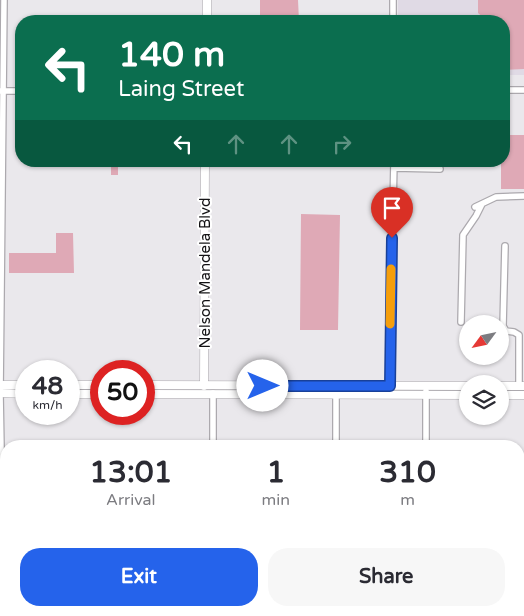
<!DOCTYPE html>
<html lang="en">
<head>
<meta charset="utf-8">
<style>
	:root { --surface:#fff; --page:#f7f7f7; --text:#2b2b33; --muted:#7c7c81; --accent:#2563eb }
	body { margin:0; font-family:"Varela Round",sans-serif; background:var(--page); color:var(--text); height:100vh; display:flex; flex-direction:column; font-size:19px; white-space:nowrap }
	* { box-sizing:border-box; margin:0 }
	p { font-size:16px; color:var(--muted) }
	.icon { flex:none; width:28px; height:28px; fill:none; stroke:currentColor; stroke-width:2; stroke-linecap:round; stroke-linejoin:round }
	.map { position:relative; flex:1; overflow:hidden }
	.panel { position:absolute; left:0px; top:440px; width:525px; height:176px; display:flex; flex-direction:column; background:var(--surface); border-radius:20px 20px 0 0; box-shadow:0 1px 4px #0004 }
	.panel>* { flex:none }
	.guide { position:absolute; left:15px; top:15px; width:495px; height:152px; border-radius:20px; box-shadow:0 1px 4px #0004; background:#0b6e4f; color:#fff; overflow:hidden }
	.needle { width:32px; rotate:237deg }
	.controls { position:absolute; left:459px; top:315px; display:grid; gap:10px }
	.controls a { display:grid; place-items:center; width:50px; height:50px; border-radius:50%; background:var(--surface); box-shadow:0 1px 4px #0004; font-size:25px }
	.speed { position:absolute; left:15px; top:360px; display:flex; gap:10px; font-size:25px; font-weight:700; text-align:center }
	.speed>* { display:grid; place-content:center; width:65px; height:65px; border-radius:50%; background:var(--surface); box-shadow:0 1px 4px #0004; line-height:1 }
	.speed small { font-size:12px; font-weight:400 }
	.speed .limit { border:8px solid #d22; background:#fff; color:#111 }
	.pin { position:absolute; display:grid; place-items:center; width:42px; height:42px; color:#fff; margin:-51px -21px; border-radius:50% 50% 50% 0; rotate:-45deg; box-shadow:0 0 5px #0007 }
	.pin .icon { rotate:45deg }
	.me { position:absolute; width:55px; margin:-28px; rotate:90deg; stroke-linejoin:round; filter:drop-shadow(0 0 4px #0008) }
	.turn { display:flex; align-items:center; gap:18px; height:105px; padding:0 20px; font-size:22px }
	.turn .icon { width:65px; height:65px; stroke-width:2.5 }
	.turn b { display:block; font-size:35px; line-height:42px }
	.lanes { display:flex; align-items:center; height:48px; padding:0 20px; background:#0003; justify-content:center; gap:25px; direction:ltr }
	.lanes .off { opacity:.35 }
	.eta { display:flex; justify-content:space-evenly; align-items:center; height:85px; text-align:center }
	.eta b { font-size:30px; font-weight:700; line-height:35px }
	.cta { display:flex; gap:10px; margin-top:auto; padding:10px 20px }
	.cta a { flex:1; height:58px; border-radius:20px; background:var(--accent); color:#fff; font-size:20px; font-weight:700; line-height:58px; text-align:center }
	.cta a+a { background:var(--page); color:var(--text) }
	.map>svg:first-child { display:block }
</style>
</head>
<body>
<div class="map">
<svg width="524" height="616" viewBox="0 0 524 616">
	<rect width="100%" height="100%" fill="#eae8ec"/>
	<!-- built -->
	<path fill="#e0dae5" d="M 398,0 L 524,0 L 524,75 L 504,75 L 504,21 L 398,21 Z"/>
	<!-- green -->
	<path fill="#dfa9b6" d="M 260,0 L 298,0 L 299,21 L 260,21 Z
		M 478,0 L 524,0 L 524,69 L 504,70 L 504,21 L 486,21 L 485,19 L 478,13 Z
		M 504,135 L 524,135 L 524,189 L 501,189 L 501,161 L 504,161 Z
		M 111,161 L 118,161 L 118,175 L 111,175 Z
		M 301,214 L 340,215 L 338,330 L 300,330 Z
		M 56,233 L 73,233 L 74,273 L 9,273 L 9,253 L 56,253 Z"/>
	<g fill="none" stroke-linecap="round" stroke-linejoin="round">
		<defs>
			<path id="street" d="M 393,0 L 393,21
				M 504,90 L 524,90
				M 1,91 L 21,91
				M 394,168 L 440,169
				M 475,207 L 496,197 L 524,196
				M 505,246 L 503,326 L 506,331 L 514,332 L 519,335 L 519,386
				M 461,322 L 463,235 L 476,216 L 482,204
				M 336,391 L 336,446
				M 426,391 L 426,446
				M 213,393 L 213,446
				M 389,395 L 394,161
				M 519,462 L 524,459
				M 519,608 L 524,605
				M 152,610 L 152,616
				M 214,610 L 214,616
				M 338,610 L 338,616
				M 428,610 L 428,616
				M 4,616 L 0,393 L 4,0
				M 93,616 L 93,610
				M 252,616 L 252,610
				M 502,616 L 514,610"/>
			<path id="secondary" d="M 207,21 L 207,0
				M 0,385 L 26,385
				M 69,385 L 101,385
				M 144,385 L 468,386
				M 204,386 L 205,161
				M 500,386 L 524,386
				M 0,393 L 26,394
				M 69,394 L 101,394
				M 144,394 L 468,395
				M 500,395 L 524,395"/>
		</defs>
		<!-- street casing -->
		<use href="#street" stroke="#aca9ae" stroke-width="8"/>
		<!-- secondary casing -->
		<use href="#secondary" stroke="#aca9ae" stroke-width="9"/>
		<!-- street -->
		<use href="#street" stroke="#fff" stroke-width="5.5"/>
		<!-- secondary -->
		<use href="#secondary" stroke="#fff" stroke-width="8"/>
	</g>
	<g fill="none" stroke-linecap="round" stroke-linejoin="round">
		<defs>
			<path id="route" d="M 263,386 L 390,386 L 392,238"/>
		</defs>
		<!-- route casing -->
		<use href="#route" stroke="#184099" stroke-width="12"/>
		<!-- route -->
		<use href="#route" stroke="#2563eb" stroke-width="9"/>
		<!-- slow -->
		<path stroke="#f59e0b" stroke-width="9" d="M 390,324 L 391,269"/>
	</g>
	<g text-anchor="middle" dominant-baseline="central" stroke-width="4" stroke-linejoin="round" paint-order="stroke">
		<!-- street labels -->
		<g font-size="15" fill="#131214" stroke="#fff">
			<text transform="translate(205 273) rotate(-90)">Nelson Mandela Blvd</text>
		</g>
	</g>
</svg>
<div class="controls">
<a><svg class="needle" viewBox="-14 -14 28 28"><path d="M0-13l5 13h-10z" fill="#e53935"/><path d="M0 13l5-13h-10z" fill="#7c7c81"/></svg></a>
<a><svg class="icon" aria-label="layers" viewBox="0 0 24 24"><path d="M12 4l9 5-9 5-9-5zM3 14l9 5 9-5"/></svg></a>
</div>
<div class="speed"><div>48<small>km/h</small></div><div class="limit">50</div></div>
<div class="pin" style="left:392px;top:238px;background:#d93025"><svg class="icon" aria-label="arrive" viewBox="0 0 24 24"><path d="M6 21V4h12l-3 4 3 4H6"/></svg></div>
<svg class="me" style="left:263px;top:386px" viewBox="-20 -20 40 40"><circle r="19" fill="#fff"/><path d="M0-13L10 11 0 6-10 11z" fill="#2563eb"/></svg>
<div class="guide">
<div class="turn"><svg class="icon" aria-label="left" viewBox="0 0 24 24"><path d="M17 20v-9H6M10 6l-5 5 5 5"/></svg><div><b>140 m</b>Laing Street</div></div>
<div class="lanes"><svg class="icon" aria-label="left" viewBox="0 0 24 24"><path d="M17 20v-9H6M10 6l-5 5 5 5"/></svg><svg class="icon off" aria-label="ahead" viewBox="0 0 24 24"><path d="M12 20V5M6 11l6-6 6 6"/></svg><svg class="icon off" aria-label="ahead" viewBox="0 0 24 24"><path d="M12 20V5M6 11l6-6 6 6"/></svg><svg class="icon off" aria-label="right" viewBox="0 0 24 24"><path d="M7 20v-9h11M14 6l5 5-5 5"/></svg></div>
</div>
<section class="panel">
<div class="eta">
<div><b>13:01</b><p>Arrival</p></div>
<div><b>1</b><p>min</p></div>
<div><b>310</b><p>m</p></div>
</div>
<div class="cta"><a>Exit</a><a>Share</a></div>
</section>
</div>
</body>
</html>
